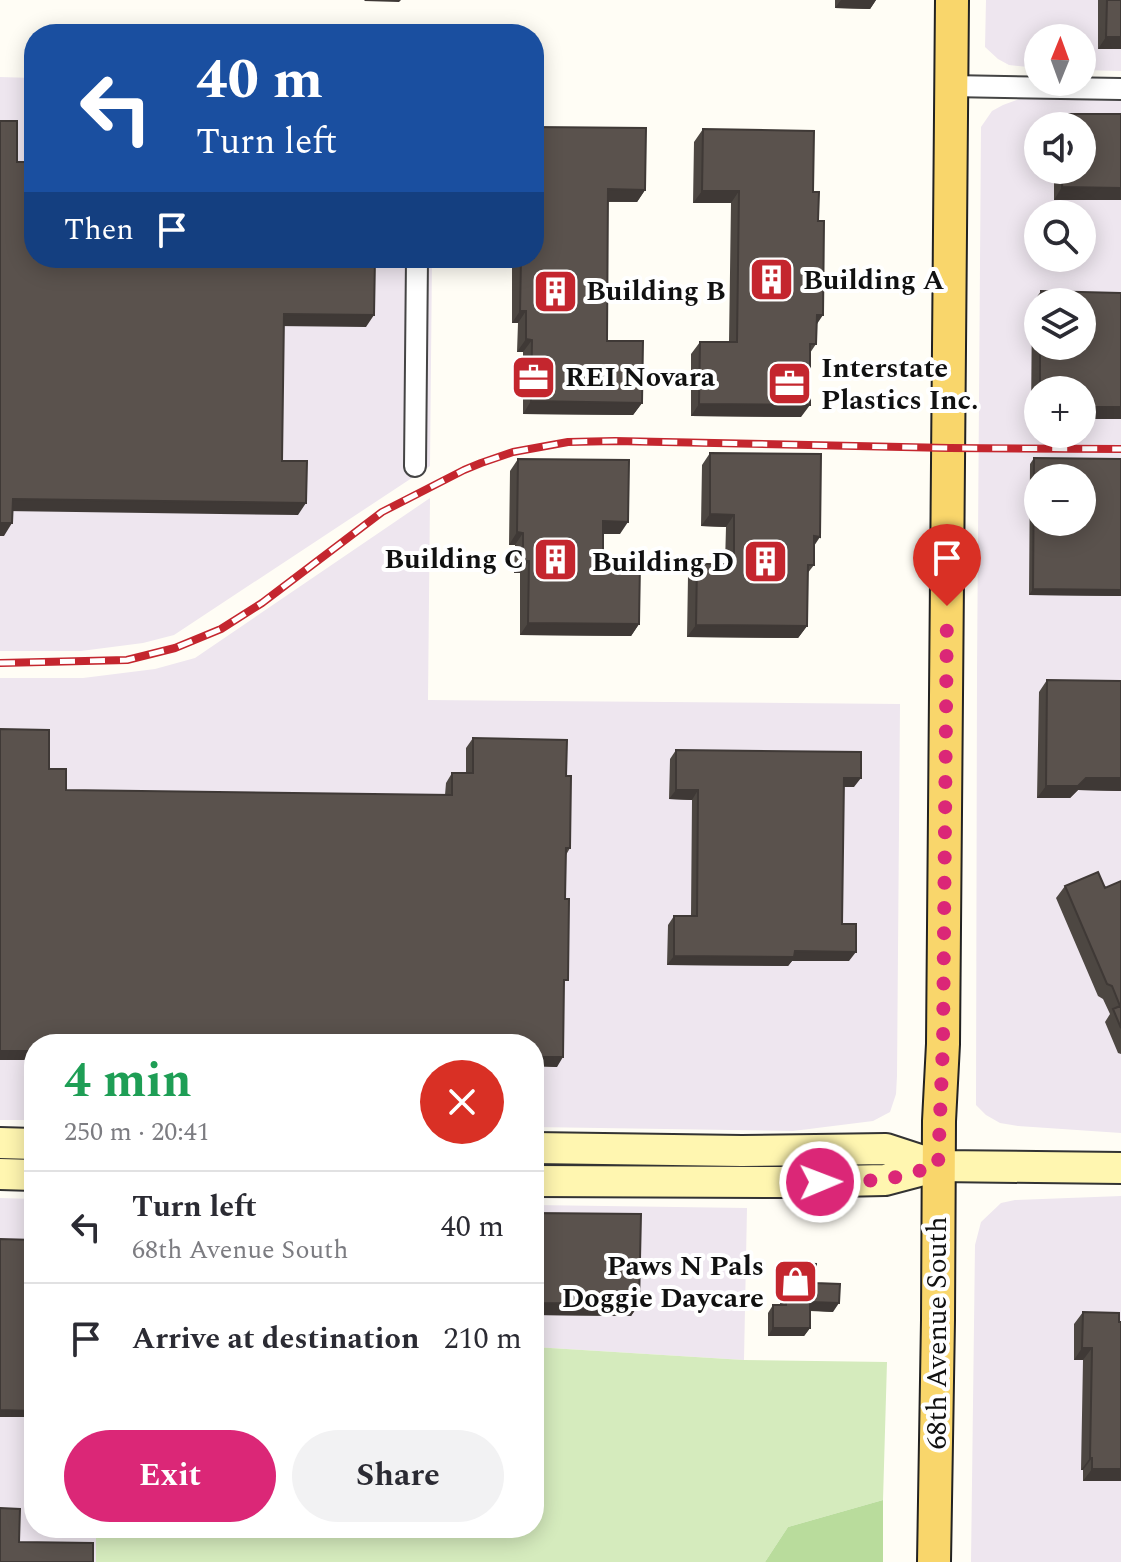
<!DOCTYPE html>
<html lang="en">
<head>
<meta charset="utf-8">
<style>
	:root { --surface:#fff; --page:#f2f2f3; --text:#2b2b33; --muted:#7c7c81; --line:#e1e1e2; --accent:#db2777 }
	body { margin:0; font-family:Spectral,serif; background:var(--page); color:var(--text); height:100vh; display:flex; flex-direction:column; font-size:30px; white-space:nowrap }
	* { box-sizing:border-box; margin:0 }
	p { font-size:26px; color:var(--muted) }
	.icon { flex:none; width:44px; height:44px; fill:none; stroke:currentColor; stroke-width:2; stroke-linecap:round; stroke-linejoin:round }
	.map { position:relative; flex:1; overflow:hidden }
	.panel { position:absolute; left:24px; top:1034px; width:520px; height:504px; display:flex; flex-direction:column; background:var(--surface); border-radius:32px; box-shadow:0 4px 20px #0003 }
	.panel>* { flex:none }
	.hud { position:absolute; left:24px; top:24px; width:520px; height:244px; border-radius:32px; box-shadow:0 4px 20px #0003; background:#1a4fa0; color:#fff; overflow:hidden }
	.needle { width:52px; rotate:1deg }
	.fabs { position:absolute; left:1024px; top:24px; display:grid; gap:16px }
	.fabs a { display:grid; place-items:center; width:72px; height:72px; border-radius:50%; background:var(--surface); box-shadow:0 4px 20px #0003; font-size:40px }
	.pin { position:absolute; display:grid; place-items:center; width:68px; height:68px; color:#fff; margin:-82px -34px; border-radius:50% 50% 50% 0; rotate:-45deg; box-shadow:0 0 8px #0007 }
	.pin .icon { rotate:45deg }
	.me { position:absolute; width:88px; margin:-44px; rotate:89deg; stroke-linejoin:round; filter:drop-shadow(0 0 6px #0008) }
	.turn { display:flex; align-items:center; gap:28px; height:168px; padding:0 40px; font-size:36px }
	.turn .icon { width:104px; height:104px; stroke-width:2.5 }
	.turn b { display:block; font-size:56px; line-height:68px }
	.then { display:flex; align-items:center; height:76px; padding:0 40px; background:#0003; gap:16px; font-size:30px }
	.round { display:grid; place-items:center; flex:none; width:84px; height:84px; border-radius:42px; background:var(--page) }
	.overview { display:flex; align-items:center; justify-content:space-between; height:136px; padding:0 40px }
	h1 { font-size:48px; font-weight:700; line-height:60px; color:#1e9e55 }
	.primary-button { display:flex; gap:16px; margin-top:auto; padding:16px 40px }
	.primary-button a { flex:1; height:92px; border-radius:48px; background:var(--accent); color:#fff; font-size:32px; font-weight:700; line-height:92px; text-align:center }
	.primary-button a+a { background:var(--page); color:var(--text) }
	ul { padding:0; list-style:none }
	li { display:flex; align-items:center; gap:24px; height:112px; padding:0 40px; border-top:2px solid var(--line) }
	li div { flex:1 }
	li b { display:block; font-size:30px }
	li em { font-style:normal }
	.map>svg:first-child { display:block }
</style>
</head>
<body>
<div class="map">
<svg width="1121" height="1562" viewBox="0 0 1121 1562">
	<rect width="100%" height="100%" fill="#fffdf5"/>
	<!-- industrial -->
	<path fill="#eee6ef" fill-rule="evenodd" d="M 986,0 L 1121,0 L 1121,71 L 1082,70 L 1082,38 L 1038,38 L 1038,68 L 1009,65 L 998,59 L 985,47 Z
		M 0,77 L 34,78 L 34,258 L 432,258 L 430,466 L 174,635 L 143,643 L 81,651 L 0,651 Z
		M 1033,94 L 1121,96 L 1121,1133 L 1018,1126 L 1000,1123 L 986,1115 L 976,1105 L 977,673 L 981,127 L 992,111 L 1003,105 ZM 1038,126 L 1082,126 L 1082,170 L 1038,170 ZM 1038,214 L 1082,214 L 1082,258 L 1038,258 ZM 1038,302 L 1082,302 L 1082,346 L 1038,346 ZM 1038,390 L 1082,390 L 1082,434 L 1038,434 ZM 1038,478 L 1082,478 L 1082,522 L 1038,522 Z
		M 430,498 L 428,700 L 900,704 L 897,1076 L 896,1094 L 890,1112 L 873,1121 L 793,1131 L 534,1127 L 534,1044 L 34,1044 L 34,1120 L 0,1120 L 0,678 L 83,678 L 155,669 L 195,658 Z
		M 1121,1196 L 1121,1562 L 971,1562 L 975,1245 L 981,1222 L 1001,1203 L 1015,1200 Z
		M 0,1198 L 34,1199 L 34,1528 L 96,1528 L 96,1562 L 0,1562 Z
		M 534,1205 L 747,1208 L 744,1360 L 534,1347 Z"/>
	<!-- green -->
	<path fill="#d5ebbd" d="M 534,1347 L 744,1360 L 887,1362 L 883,1500 L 788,1527 L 765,1562 L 96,1562 L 96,1528 L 534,1528 Z"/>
	<!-- forest -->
	<path fill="#b9dc9c" d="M 883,1500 L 883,1562 L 765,1562 L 788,1527 Z"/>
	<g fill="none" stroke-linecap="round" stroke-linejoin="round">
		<defs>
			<path id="minor" d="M 950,86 L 1121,89
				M 415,466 L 417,258"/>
			<path id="secondary" d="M 0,1143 L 34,1144
				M 534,1148 L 742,1151 L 886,1149 L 938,1166
				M 0,1174 L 34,1175
				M 534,1181 L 791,1182 L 885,1180 L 938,1166 L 1121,1168"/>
			<path id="primary" d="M 934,1562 L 938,1320 L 939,1121 L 943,1044 L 952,0"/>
		</defs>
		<!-- minor casing -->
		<use href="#minor" stroke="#444" stroke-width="24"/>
		<!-- secondary casing -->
		<use href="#secondary" stroke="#333" stroke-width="34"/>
		<!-- primary casing -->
		<use href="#primary" stroke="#222" stroke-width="36"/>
		<!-- minor -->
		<use href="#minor" stroke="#fff" stroke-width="20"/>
		<!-- secondary -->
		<use href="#secondary" stroke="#fff6b0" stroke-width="30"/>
		<!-- primary -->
		<use href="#primary" stroke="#f9d66b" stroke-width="32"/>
		<defs>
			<path id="rail" d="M 0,663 L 127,660 L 175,648 L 221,629 L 262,603 L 382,512 L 464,470 L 481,463 L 513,452 L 568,442 L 615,441 L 949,448 L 1121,449"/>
		</defs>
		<!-- rail casing -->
		<use href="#rail" stroke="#c4262e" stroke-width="8"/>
		<!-- rail -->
		<use href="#rail" stroke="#fff" stroke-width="5" stroke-dasharray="15" stroke-linecap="butt"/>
	</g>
	<!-- wall -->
	<path fill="#4d4742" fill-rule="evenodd" d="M 835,0 L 876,0 L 870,9 L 835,8 Z
		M 1098,0 L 1121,0 L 1121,49 L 1098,49 Z
		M 1064,114 L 1121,114 L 1121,200 L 1054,200 L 1054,170 L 1082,170 L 1082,126 L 1055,126 Z
		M 535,127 L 645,190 L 637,202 L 608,202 L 607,341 L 642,403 L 633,415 L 523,414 L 523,352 L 517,352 L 518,323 L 512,323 L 512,258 L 534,258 Z
		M 703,129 L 813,192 L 816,344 L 810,353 L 801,417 L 691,416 L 691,354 L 700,342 L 729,342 L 731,203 L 693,203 L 694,142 Z
		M 1041,291 L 1121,293 L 1121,419 L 1082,419 L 1082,390 L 1038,390 L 1038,418 L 1031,418 L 1032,304 ZM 1038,302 L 1082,302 L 1082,346 L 1038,346 Z
		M 710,453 L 814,546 L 814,565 L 807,574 L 807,626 L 798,638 L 687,637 L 688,576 L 697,564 L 725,564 L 726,527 L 701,526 L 702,465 Z
		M 1034,458 L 1121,596 L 1029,595 L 1030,464 Z
		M 518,459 L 620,534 L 603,534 L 603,563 L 639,624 L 631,636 L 520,635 L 520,573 L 514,573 L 515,545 L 509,545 L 510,471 Z
		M 1047,680 L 1121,681 L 1121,791 L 1078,790 L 1070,798 L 1037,798 L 1039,692 Z
		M 473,738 L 566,776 L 570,848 L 566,855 L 564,986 L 557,1067 L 534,1066 L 534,1044 L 34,1044 L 49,769 L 66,790 L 445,795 L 446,783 L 452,773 L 466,773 L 466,748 Z
		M 676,750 L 854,787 L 844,787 L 842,924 L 849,961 L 792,961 L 788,966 L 667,965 L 668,925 L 674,916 L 691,916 L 692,800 L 669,799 L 670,759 Z
		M 1121,881 L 1121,1054 L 1118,1053 L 1105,1022 L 1110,1014 L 1103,999 L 1098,996 L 1056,898 L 1065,886 L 1105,888 Z
		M 534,1213 L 639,1304 L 631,1316 L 534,1315 Z
		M 787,1263 L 815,1283 L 833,1312 L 810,1311 L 810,1328 L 804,1336 L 768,1336 L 768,1313 L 773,1305 L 780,1305 L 781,1271 Z
		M 1083,1312 L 1119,1322 L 1121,1481 L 1083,1481 L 1083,1470 L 1081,1470 L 1083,1360 L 1074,1360 L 1074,1324 Z"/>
	<!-- shaded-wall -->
	<path fill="#3f3936" d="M 365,0 L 401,0 L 399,2 L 364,1 Z
		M 841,0 L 876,0 L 870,9 L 835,8 Z
		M 1106,37 L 1121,37 L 1121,49 L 1098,49 Z
		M 1062,187 L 1121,188 L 1121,200 L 1054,200 Z
		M 608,189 L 645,190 L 637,202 L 600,201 Z
		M 702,191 L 739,191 L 731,203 L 693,203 Z
		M 520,311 L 526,311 L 518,323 L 512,323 Z
		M 284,314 L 374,315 L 366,327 L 276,326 Z
		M 817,315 L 823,315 L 815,327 Z
		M 526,339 L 532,340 L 523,352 L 517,352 Z
		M 531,401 L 642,403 L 633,415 L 523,414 Z
		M 699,404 L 810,405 L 801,417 L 691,416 Z
		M 1082,407 L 1121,407 L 1121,419 L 1082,419 Z
		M 1038,408 L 1038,418 L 1031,418 Z
		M 13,499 L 306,503 L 298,515 L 4,511 Z
		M 710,514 L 734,515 L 726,527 L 701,526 Z
		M 603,521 L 628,522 L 620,534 L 595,534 Z
		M 0,523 L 12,523 L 4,536 L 0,536 Z
		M 517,532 L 523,533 L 515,545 L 509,545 Z
		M 814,536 L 820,537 L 812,549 Z
		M 523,561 L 529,561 L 520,573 L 514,573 Z
		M 1033,589 L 1121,590 L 1121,596 L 1029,595 Z
		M 528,623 L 639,624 L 631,636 L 520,635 Z
		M 696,625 L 807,626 L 798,638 L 687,637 Z
		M 844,778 L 861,778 L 854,787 L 837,787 Z
		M 1086,778 L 1121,778 L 1121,791 L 1078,790 L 1070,798 L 1037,798 L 1046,786 Z
		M 676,790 L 698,790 L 692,800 L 669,799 Z
		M 795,951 L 856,952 L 849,961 L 792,961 L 788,966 L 667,965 L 674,956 Z
		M 0,1051 L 34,1051 L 34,1060 L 0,1060 Z
		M 534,1057 L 563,1057 L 557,1067 L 534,1066 Z
		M 810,1302 L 839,1303 L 833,1312 L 804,1310 Z
		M 537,1303 L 639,1304 L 631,1316 L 534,1315 L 534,1306 Z
		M 773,1328 L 810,1328 L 804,1336 L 768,1336 Z
		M 1082,1348 L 1092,1348 L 1083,1360 L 1074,1360 Z
		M 0,1410 L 34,1411 L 34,1417 L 0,1417 Z
		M 1090,1458 L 1092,1458 L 1083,1470 L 1081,1470 Z
		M 1092,1469 L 1121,1469 L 1121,1481 L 1083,1481 Z"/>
	<!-- building -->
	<path fill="#5a524d" stroke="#3f3936" stroke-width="2" fill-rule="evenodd" d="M 1107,0 L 1121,0 L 1121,37 L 1106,37 Z
		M 1064,114 L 1121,114 L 1121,188 L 1062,187 L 1063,170 L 1082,170 L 1082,126 L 1063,126 Z
		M 0,121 L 17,121 L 17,162 L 34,162 L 34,258 L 375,258 L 374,315 L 284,314 L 282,461 L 307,461 L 306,503 L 13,499 L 12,523 L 0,523 Z
		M 535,127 L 646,128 L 645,190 L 608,189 L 607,341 L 643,341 L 642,403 L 531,401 L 532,340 L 526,339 L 526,311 L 520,311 L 521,258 L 534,258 Z
		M 703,129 L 814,131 L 813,192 L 819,192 L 818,221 L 824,221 L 823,315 L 817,315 L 816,344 L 810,344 L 810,405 L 699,404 L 700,342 L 737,342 L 739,191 L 702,191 Z
		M 1041,291 L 1121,293 L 1121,407 L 1082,407 L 1082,390 L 1040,390 L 1040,346 L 1082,346 L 1082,302 L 1041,302 Z
		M 710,453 L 821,454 L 820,537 L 814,536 L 814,565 L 808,565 L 807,626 L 696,625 L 697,564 L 734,564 L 734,515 L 710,514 Z
		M 1034,458 L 1121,459 L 1121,590 L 1033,589 ZM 1038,478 L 1082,478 L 1082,522 L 1038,522 Z
		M 518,459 L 629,460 L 628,522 L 603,521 L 603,563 L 640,563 L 639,624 L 528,623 L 529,561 L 523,561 L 523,533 L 517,532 Z
		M 1047,680 L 1121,681 L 1121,778 L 1086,778 L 1078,786 L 1046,786 Z
		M 0,729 L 49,730 L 49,769 L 66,769 L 66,790 L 452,795 L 452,773 L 473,773 L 473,738 L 567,740 L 566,776 L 571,776 L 570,848 L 566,848 L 565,899 L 569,899 L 568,980 L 564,980 L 563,1057 L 534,1057 L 534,1044 L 34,1044 L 34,1051 L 0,1051 Z
		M 676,750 L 861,752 L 861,778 L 844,778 L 842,924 L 856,924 L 856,952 L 795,951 L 794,957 L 674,956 L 674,916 L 697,916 L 698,790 L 676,790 Z
		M 1098,872 L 1105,888 L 1121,881 L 1121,1028 L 1113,1009 L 1120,1006 L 1112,986 L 1107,984 L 1065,886 Z
		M 534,1213 L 641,1214 L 639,1304 L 537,1303 L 537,1278 L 534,1278 Z
		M 0,1239 L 34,1240 L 34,1411 L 0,1410 Z
		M 787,1263 L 816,1264 L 815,1283 L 840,1284 L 839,1303 L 810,1302 L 810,1328 L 773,1328 L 773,1305 L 786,1305 Z
		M 1083,1312 L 1119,1313 L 1119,1322 L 1121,1322 L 1121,1469 L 1092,1469 L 1092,1458 L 1090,1458 L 1092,1348 L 1082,1348 Z
		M 0,1508 L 20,1509 L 19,1542 L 93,1543 L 93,1562 L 0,1562 Z"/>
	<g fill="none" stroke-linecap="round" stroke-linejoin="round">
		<!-- route -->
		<path stroke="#db2777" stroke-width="14" stroke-dasharray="0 25.2" d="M 820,1182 L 885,1180 L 938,1166 L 943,1044 L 947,606"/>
	</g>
	<!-- icons -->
	<defs>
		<symbol id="building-square" viewBox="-11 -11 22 22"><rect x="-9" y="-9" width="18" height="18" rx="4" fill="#c4262e" stroke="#fff"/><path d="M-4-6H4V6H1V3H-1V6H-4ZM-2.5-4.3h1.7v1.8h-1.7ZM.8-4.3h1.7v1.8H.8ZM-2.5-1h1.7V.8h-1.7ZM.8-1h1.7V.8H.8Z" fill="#fff"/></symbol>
		<symbol id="office-square" viewBox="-11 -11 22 22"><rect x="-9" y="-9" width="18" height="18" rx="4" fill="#c4262e" stroke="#fff"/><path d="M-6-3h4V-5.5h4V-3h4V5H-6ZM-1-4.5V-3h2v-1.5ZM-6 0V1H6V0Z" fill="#fff"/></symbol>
		<symbol id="shop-square" viewBox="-11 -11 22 22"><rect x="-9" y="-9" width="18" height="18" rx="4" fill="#c4262e" stroke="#fff"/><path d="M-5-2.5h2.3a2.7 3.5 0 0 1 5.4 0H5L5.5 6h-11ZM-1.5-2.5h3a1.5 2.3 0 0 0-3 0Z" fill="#fff"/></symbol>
	</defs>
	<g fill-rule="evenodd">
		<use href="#building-square" x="746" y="254" width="51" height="51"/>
		<use href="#building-square" x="530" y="266" width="51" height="51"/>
		<use href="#office-square" x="508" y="352" width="51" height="51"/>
		<use href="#office-square" x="764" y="358" width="51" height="51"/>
		<use href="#building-square" x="530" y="534" width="51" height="51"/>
		<use href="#building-square" x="740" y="536" width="51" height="51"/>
		<use href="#shop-square" x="770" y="1256" width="51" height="51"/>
	</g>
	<g text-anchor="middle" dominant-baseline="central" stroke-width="8" stroke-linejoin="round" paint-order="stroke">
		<!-- poi labels -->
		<g font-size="28" font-weight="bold" fill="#111" stroke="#fff" text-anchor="start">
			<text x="803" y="280">Building A</text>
			<text x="586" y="291">Building B</text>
			<text x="821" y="368">Interstate<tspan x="821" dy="32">Plastics Inc.</tspan></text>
			<text x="565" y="377">REI Novara</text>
			<text x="524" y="559" text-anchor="end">Building C</text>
			<text x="734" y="562" text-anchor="end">Building D</text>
			<text x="764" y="1266" text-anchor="end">Paws N Pals<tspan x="764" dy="32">Doggie Daycare</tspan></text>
		</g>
		<!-- street labels -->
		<g font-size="28" fill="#111" stroke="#fff">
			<text transform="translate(937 1333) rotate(-90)">68th Avenue South</text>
		</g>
	</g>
</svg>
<div class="fabs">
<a><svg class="needle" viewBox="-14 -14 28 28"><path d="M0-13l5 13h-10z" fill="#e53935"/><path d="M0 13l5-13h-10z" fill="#7c7c81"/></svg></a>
<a><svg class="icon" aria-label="sound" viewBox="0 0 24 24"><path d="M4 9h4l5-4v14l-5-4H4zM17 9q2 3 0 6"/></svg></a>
<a><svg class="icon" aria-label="search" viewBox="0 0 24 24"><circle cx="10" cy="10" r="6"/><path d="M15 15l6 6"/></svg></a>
<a><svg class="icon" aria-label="layers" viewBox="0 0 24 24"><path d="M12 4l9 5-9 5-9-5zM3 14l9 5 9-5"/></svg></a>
<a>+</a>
<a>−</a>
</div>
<div class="pin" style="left:947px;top:606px;background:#d93025"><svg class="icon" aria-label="arrive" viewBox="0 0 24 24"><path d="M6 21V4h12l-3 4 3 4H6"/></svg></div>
<svg class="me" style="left:820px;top:1182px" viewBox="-20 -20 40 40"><circle r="17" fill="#db2777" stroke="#fff" stroke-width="3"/><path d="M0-11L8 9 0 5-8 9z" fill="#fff"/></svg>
<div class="hud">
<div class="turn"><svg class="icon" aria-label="left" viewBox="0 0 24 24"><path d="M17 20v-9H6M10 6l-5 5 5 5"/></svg><div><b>40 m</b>Turn left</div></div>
<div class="then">Then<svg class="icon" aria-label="arrive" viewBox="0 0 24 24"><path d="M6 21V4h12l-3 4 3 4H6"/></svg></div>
</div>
<section class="panel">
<div class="overview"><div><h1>4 min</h1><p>250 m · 20:41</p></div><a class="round" style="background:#d93025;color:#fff"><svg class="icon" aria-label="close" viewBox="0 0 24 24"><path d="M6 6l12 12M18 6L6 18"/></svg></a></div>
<ul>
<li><svg class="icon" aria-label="left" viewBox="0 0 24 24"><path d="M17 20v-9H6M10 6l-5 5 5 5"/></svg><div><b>Turn left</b><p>68th Avenue South</p></div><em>40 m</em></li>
<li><svg class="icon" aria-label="arrive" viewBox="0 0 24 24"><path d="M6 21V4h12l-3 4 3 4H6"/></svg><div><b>Arrive at destination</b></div><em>210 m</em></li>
</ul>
<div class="primary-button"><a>Exit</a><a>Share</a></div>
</section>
</div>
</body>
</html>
